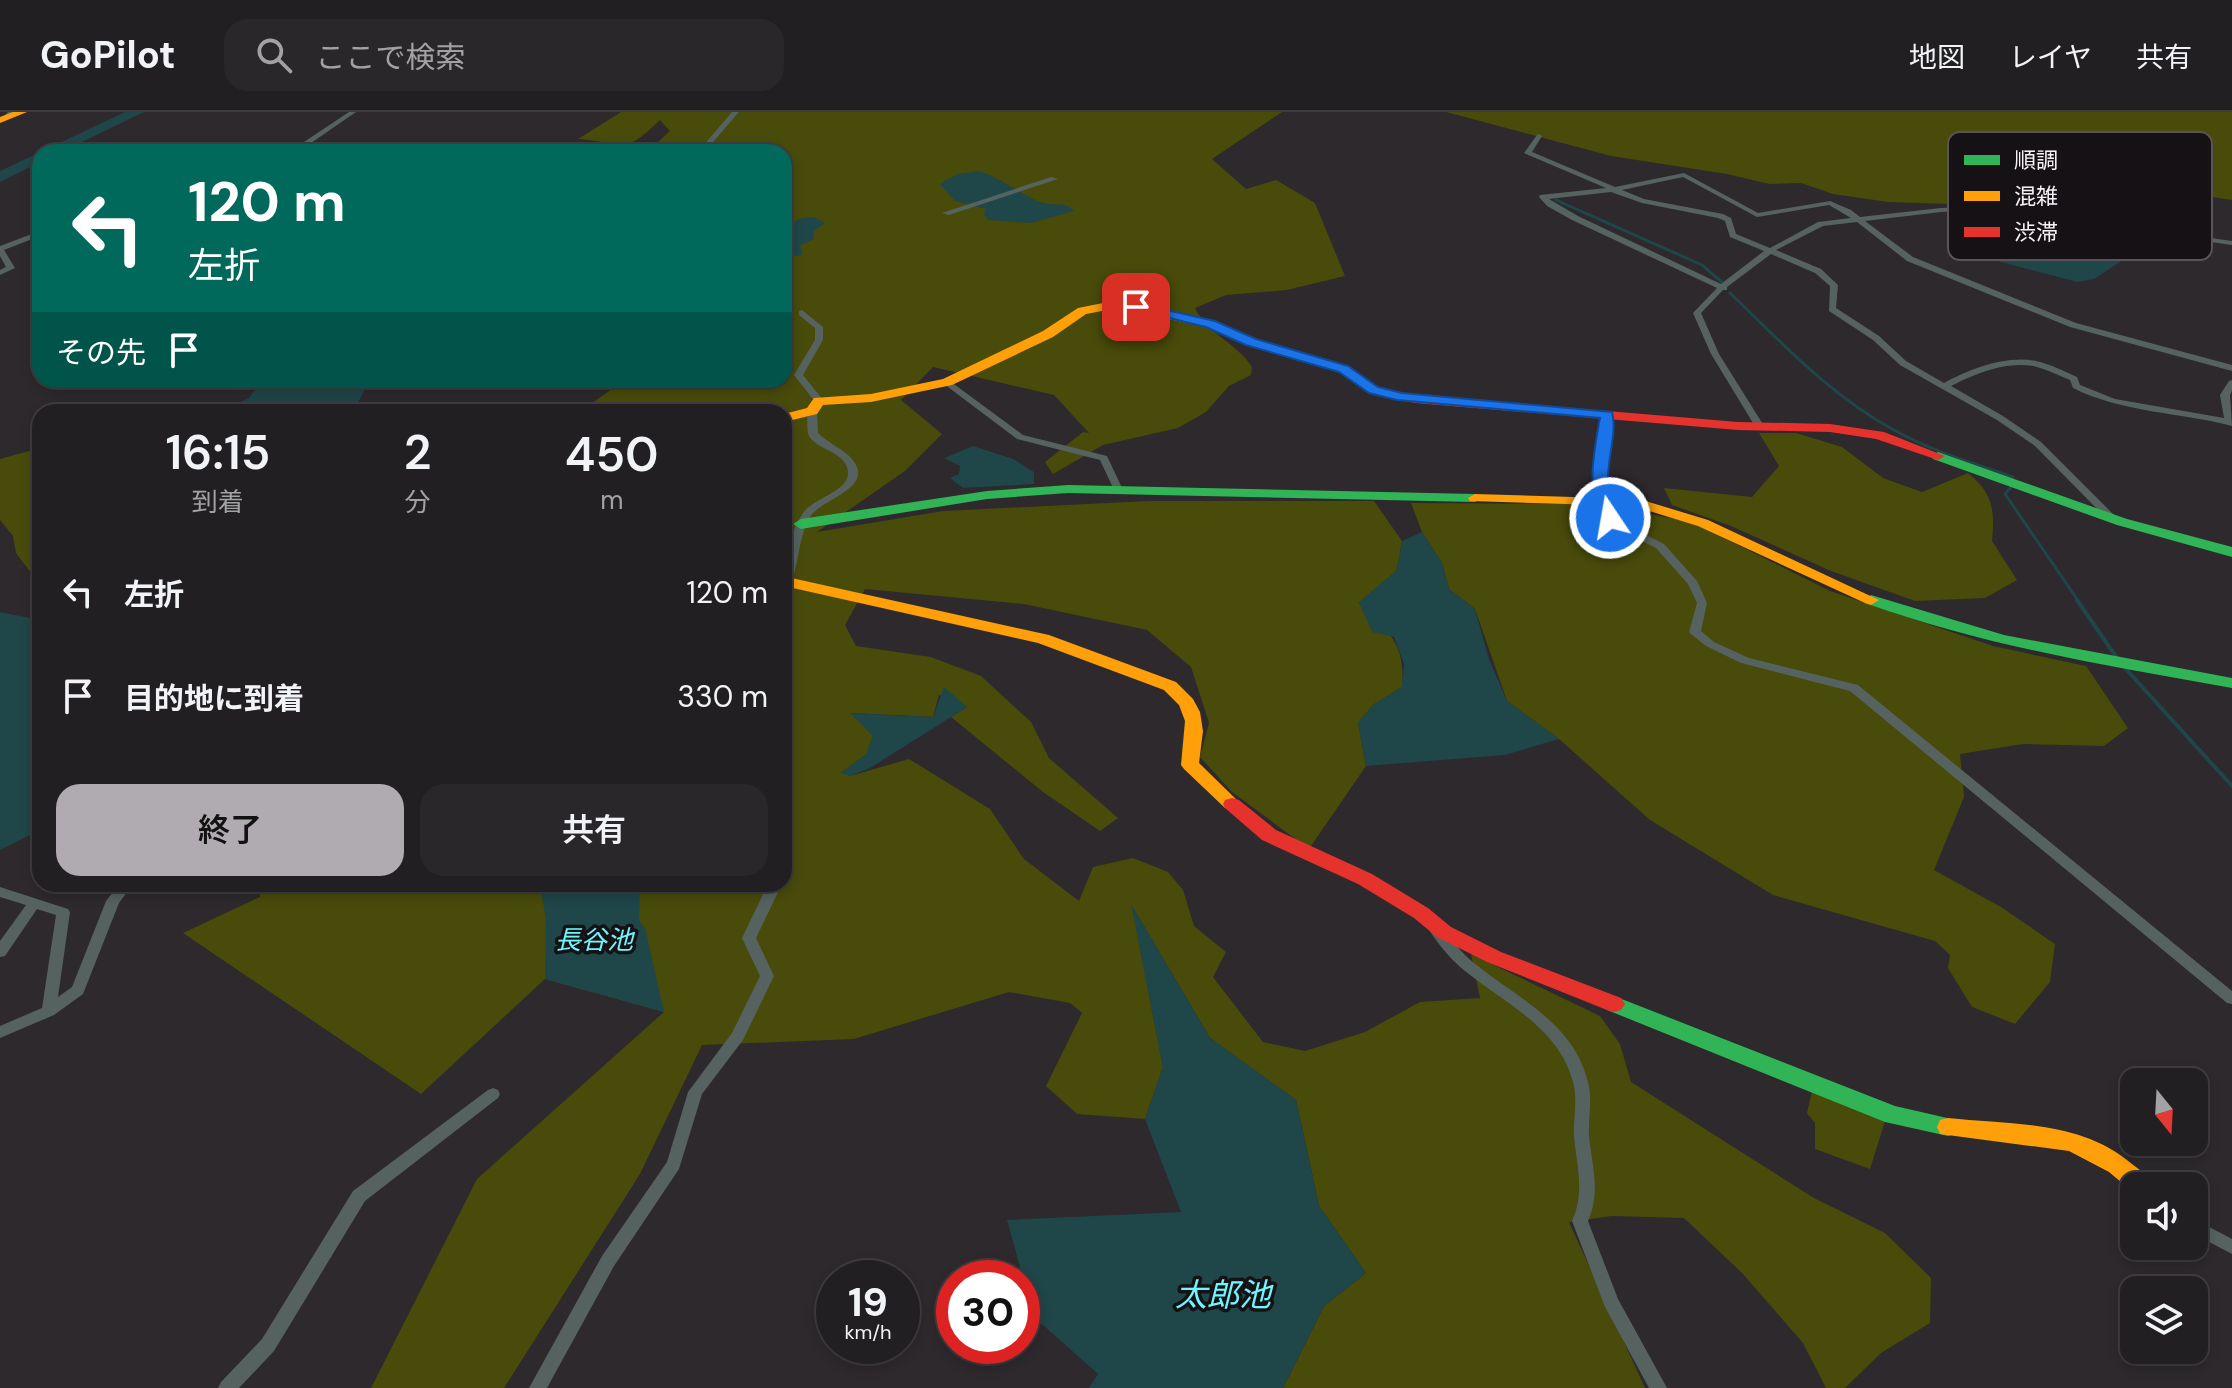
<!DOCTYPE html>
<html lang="ja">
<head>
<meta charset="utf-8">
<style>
	:root { --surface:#221f22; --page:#2a272a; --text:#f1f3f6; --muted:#a2a2a5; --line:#3f3d40; --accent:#b0abb0 }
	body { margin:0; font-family:"DM Sans","Noto Sans JP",sans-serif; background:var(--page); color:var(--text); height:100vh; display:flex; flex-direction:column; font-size:30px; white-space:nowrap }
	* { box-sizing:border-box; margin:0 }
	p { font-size:26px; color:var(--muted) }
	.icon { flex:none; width:44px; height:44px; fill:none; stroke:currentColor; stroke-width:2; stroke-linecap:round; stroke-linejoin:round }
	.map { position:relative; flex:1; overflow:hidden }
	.panel { position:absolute; left:32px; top:292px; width:760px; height:488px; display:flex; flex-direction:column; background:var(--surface); border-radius:24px; box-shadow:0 4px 12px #0003,0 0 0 2px var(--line) }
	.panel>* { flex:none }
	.top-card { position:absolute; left:32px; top:32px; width:760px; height:244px; border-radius:24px; box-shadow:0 4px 12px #0003,0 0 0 2px var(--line); background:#00695c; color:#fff; overflow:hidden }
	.needle { width:52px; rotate:162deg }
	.buttons { position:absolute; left:2120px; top:956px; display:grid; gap:16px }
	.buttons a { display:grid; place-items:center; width:88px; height:88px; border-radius:16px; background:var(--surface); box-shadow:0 4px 12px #0003,0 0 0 2px var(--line); font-size:40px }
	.speed { position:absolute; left:816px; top:1148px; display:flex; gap:16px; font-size:40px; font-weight:700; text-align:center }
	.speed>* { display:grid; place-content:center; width:104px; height:104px; border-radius:50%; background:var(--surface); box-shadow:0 4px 12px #0003,0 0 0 2px var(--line); line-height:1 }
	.speed small { font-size:20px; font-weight:400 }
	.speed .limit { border:12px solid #d22; background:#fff; color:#111 }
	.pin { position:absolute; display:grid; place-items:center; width:68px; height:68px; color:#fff; margin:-34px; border-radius:16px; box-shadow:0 4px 12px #0006 }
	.me { position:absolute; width:88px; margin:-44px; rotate:348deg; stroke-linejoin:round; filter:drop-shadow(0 0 6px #0008) }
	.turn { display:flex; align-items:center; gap:28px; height:168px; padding:0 24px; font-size:36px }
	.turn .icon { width:104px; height:104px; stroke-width:2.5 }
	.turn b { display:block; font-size:56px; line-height:68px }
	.then { display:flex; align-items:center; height:76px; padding:0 24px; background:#0003; gap:16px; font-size:30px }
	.eta { display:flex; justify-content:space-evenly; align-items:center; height:136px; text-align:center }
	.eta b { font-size:48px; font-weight:600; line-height:56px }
	.action { display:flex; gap:16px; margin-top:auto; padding:16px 24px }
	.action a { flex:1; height:92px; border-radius:24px; background:var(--accent); color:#111; font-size:32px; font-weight:600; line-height:92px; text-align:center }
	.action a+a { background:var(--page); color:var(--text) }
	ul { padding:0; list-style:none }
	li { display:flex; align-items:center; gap:24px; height:104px; padding:0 24px }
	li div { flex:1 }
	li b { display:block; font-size:30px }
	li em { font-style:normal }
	header { display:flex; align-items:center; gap:48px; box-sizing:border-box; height:112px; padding:0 40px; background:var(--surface); border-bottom:2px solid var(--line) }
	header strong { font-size:38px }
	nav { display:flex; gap:44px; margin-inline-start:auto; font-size:28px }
	.search { width:560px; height:72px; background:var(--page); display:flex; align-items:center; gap:20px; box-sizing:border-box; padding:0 28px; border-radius:24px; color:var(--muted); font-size:30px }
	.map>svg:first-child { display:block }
</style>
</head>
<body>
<header>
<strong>GoPilot</strong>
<div class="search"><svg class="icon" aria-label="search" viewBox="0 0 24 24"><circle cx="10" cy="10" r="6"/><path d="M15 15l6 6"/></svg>ここで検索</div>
<nav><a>地図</a><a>レイヤ</a><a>共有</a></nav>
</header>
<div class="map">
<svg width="2232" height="1276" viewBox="0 0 2232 1276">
	<rect width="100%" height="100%" fill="#2d292d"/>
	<!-- green -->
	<path fill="#484b0a" d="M 621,0 L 1282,0 L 1212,47 L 1246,77 L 1276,68 L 1315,91 L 1345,164 L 1287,178 L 1226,183 L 1195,196 C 1207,222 1236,230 1252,255 L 1251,263 L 1229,274 L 1206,300 L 1178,316 L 1103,333 L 1053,362 L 1045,350 L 1083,320 L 1089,321 L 1054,283 L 933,255 L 901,288 L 942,322 L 905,359 L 817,420 L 943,399 L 1149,389 L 1374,389 L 1402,429 L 1397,458 L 1359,491 C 1388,519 1406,531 1402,575 L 1373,593 L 1358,611 L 1366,654 L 1309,737 L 1232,680 L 1200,645 L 1209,611 L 1191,555 L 1147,518 L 1024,492 L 865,477 L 845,513 L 856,534 L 931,545 L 981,564 L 1031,610 L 1049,646 L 1118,706 L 1100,719 L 1043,680 L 951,605 L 967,595 L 939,583 L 933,605 L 851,601 L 873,624 L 867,642 L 842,660 L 850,664 L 909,647 L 990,697 L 1024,747 L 1079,789 L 1093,755 L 1133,746 L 1168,760 L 1183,778 L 1194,814 L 1226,840 L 1213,865 L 1263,930 L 1305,939 L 1365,920 L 1420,890 L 1480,886 L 1471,842 L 1600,904 L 1620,932 L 1631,970 L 1814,1086 L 1885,1121 L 1931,1166 L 1930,1211 L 1881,1241 L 1845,1276 L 1826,1276 L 1803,1231 L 1743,1162 L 1684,1106 L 1612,1104 L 1569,1110 L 1645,1276 L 1283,1276 L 1324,1194 L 1366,1161 L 1319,1094 L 1296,988 L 1210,926 L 1132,794 L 1163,955 L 1145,1007 L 1077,1002 L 1046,974 L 1082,901 L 1070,891 L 1009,880 L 854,927 L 702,933 L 640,1062 L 504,1276 L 371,1276 L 477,1067 L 664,900 L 545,867 L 421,982 L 183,821 L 260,785 L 260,772 L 784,772 L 784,300 L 580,300 L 624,268 L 784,268 L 784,40 L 714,40 L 716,35 L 709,40 L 637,40 L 657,31 L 670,19 L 660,8 C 621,46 625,30 578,27 Z
		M 1446,0 L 2232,0 L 2232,88 L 2098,68 L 2047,74 L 2016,85 L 1950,92 L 1888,90 L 1833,82 L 1801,71 L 1769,72 L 1727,62 L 1611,44 Z
		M 1759,321 L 1796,321 L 1842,335 L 1883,366 L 1922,380 L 1968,361 C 1993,381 1995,398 1992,429 L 2017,468 L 1985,486 L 1915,489 L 1831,459 L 1731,414 L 1672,393 L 1664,376 L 1752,385 L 1779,354 Z
		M 40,336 L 40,473 L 16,441 L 13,424 L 0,408 L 0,347 Z
		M 1411,391 L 1594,392 L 1692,410 L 1830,479 L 1993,534 L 2086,554 L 2128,616 L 2104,634 L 2023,632 L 1960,642 L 1964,685 L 1934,758 L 2001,795 L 2055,832 L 2050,870 L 2015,912 L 1972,895 L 1948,856 L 1950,843 L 1935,829 L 1773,783 L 1650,708 L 1559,627 L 1507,589 L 1475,497 L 1449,477 L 1442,451 L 1422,420 Z
		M 1813,975 L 1886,1006 L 1870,1057 L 1815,1037 L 1815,1011 L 1807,1001 Z"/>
	<!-- water -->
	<path fill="#1f4649" d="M 978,59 C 1003,66 1020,83 1043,91 C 1055,94 1066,89 1074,99 L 1031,111 L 988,108 L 984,103 L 986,97 L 955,89 L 940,72 L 958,62 Z
		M 814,105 L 825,111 L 813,120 L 814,127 L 800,134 L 802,143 L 784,145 C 784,119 785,106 814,105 Z
		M 2068,116 C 2090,122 2110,118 2130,130 L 2129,144 L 2094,167 L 2077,170 L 1971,142 L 1959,132 L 1980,120 L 2016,132 L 2059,126 L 2057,117 Z
		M 255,268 L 374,268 C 360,276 364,291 347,300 L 219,300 L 249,286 L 258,273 Z
		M 973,334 L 1013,347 L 1034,360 L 1034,372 L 963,376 L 950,366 L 959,362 L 960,354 L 944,346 Z
		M 1422,420 L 1442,451 L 1449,477 L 1475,497 L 1489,547 L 1507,589 L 1559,627 L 1505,643 L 1366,654 L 1358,611 L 1373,593 L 1402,575 L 1404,552 L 1394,525 L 1372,520 L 1359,490 L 1397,458 L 1402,429 Z
		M 0,500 L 40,508 L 40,718 L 0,738 Z
		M 944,575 L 967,595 L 870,656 L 850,664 L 841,661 L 866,642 L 873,624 L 850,601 L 933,605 Z
		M 540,772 L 640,772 L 639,809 L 645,816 L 664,900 L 545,867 L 546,808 Z
		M 1131,792 L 1210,926 L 1296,988 L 1319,1094 L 1366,1161 L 1324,1194 L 1283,1276 L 1089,1276 L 1098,1262 L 1034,1205 L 1007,1108 L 1181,1100 L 1145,1007 L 1163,955 Z"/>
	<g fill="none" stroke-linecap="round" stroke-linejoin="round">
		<!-- stream-far1 -->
		<path stroke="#1f4649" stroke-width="3" d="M 1556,88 L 1702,153 L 1722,170
			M 1730,181 C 1781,230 1831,284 1894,318 C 1931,339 1973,351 2013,365
			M 2012,374 L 2005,382 L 2079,490"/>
		<!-- stream -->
		<path stroke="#1f4649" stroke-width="4" d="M 2077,488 L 2119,549
			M 2125,556 L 2232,674"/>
		<!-- river -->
		<path fill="#1f4649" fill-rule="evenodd" d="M 125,0 L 144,0 L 61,40 L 40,40 L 40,50 L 0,70 L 0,59 Z"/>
		<!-- street -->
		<path fill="#556260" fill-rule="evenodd" d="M 8,0 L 15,0 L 7,7 L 3,7 L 3,5 Z
			M 349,0 L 356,0 L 298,40 L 289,40 Z
			M 732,0 L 739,0 L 713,30 L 710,40 L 702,40 L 708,28 Z
			M 1539,22 L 1542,24 L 1532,40 L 1615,75 L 1684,61 L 1758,101 L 1830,89 L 1851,98 L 1860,105 L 1941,96 L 1984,94 L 2232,129 L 2232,133 L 1984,98 L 1941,100 L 1865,109 L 1913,145 L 2076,211 L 2232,253 L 2232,259 L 2070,215 L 1907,149 L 1857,110 L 1823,114 L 1776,138 L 1821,157 L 1838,173 L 1836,196 L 1879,224 L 1906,249 L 1944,271 C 1970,257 2006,243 2036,249 C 2050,252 2064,259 2077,265 L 2080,273 L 2115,287 L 2224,306 L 2220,283 L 2229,269 L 2232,268 L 2232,279 L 2230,283 L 2232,314 C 2179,300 2123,301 2073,276 L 2070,268 C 2058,263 2046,257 2033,254 C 2006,249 1974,262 1951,274 L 2003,304 L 2041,330 L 2117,406 L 2112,409 L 2108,408 L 2035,334 L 1997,308 L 1900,253 L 1873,228 L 1829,199 L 1830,174 L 1815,161 L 1771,142 L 1727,175 L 1727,178 L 1723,178 L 1701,201 L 1719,242 L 1764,314 L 1759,317 L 1756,316 L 1711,242 L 1693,201 L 1717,176 L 1572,108 L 1547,94 L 1539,85 L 1540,83 L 1606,76 L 1526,42 L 1524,41 L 1537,23 ZM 1683,65 L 1757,105 L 1829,93 L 1851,106 L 1818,110 L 1770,136 L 1736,122 L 1731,106 L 1723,102 L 1644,87 L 1622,78 ZM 1611,80 L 1642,91 L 1718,106 L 1725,109 L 1730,125 L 1764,139 L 1721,172 L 1578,104 L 1549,87 Z
			M 1051,65 L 1058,67 L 949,103 L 942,101 Z
			M 40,119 L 40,124 L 4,138 L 15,156 L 0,163 L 0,158 L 6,155 L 0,144 L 0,134 Z
			M 802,198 L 823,215 L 823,228 L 803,263 L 824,289 L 819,292 L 816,291 L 794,263 L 815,228 L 815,216 L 799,203 L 799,199 Z
			M 947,267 L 1023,323 L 1107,344 L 1123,378 L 1118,381 L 1115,380 L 1100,348 L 1017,327 L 944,272 L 944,268 Z
			M 812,296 L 817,299 L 818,321 C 827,330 839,335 848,343 C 882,375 821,386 810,405 C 797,427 800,455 788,477 L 784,478 C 784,454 789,421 803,401 C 813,386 848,380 848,361 C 848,340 818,339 809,324 C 806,317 808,306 807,299 Z
			M 1607,300 L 1612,303 L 1604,351 L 1609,397 L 1626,413 L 1664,432 L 1697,469 L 1707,491 L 1701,519 L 1714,530 L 1749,546 L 1858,573 L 2232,879 L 2232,892 L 2227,891 L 1850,579 L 1741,551 L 1706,534 L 1691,522 L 1689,520 L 1697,491 L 1688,472 L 1656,436 L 1618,417 L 1599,398 L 1594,351 L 1602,303 Z
			M 119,772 L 133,772 L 119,791 L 83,882 L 54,903 L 0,926 L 0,914 L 42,896 L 56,803 L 37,797 L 5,844 L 0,845 L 0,829 L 26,793 L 0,785 L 0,775 L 68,797 L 70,800 L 58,885 L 72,875 L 106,789 Z
			M 768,772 L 782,772 L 756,826 L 774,864 L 743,928 L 702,982 L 679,1057 L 614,1154 L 547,1276 L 529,1276 L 602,1144 L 667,1050 L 688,980 L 732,921 L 760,864 L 742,826 Z
			M 1436,813 L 1441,814 C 1451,827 1461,841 1474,851 C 1518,887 1577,912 1589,975 C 1592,991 1588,1008 1589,1024 C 1592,1054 1601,1080 1588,1109 L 1618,1187 L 1667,1276 L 1649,1276 L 1605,1195 L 1572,1109 C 1585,1080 1577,1055 1574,1025 C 1573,1007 1578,988 1573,970 C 1559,916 1506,892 1465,859 C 1451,848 1439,833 1429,818 L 1431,814 Z
			M 493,976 L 498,978 L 500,982 L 498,986 L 365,1089 L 274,1239 L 239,1276 L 218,1276 L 221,1270 L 262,1227 L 353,1079 L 488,978 Z
			M 2194,1107 L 2232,1127 L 2232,1142 L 2194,1122 Z"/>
		<!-- fast -->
		<path fill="#30b455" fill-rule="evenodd" d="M 1938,340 L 2127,407 L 2232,435 L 2232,445 L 2117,413 L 1933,347 L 1931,344 Z
			M 1068,373 L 1475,382 L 1482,386 L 1475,390 L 1068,381 L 987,387 L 801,417 L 793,412 L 801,407 L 987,379 Z
			M 1871,483 L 2004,523 L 2232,566 L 2232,576 C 2108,554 1985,534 1865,491 L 1863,488 Z
			M 1614,884 L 1895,994 L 1956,1008 L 1959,1015 L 1956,1022 L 1948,1024 L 1885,1010 L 1607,898 L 1603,892 L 1607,886 Z"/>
		<!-- slow -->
		<path fill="#ff9f0a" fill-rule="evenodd" d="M 13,0 L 27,0 L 0,11 L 0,5 Z
			M 1118,188 L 1214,209 L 1256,227 L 1317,247 L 1305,250 L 1246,233 L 1206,215 L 1118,196 L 1086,202 L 1053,225 L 952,273 L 871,290 L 823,293 L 817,302 L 784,310 L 784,302 L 807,296 L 814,286 L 871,282 L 943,267 L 1043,219 L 1078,196 Z
			M 1475,382 L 1639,387 L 1708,408 L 1879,488 L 1871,493 L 1865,491 L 1698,414 L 1633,394 L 1470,389 L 1468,386 Z
			M 787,465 L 1049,523 L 1176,570 L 1193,587 L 1200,600 L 1203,619 L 1199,651 L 1241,692 L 1239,696 L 1225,696 L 1184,657 L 1181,653 L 1185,609 L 1179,593 L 1164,578 L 1038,531 L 784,474 L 784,466 Z
			M 1948,1006 C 2012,1013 2080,1008 2132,1052 C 2141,1059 2149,1064 2154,1074 L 2134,1074 L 2134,1081 L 2109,1060 L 2069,1039 L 1940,1022 L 1937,1015 L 1940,1008 Z"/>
		<!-- jam -->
		<path fill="#e5322d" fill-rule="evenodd" d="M 1310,243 L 1349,254 L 1377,275 L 1415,283 L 1738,310 L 1830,312 L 1884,320 L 1945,344 L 1938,348 L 1876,327 L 1830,320 L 1738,318 L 1415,291 L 1368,281 L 1339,260 L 1305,250 L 1303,247 Z
			M 1232,686 L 1239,688 L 1276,718 L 1372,762 L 1428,796 L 1451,815 L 1501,840 L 1621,886 L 1625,892 L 1621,898 L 1614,900 L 1607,898 L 1487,850 L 1437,825 L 1414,806 L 1358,772 L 1262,728 L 1225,696 L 1223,692 L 1225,688 Z"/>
	</g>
	<!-- route -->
	<path fill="#1a73e8" stroke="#114b97" stroke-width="2" d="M 1136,191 L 1215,209 L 1256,227 L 1348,254 L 1378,275 L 1402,281 L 1612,300 C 1620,328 1595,370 1617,406 L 1604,409 C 1585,380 1594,339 1600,306 L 1397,288 L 1369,281 L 1339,260 L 1246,233 L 1206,215 L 1132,197 L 1132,192 Z"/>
	<g text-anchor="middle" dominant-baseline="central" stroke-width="7" stroke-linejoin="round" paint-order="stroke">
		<!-- water labels -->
		<g font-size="26" font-style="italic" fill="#6ef6ff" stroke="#151114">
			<text x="594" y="828">長谷池</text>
		</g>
		<!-- near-water labels -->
		<g font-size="32" font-style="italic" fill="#6ef6ff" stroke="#151114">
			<text x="1223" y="1183">太郎池</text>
		</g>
	</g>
	<!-- legend -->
	<rect x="1948" y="20" width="264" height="128" rx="12" fill="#151114" stroke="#585458" stroke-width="2"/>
	<rect x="1964" y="43" width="36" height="10" fill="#30b455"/>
	<rect x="1964" y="79" width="36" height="10" fill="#ff9f0a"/>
	<rect x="1964" y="115" width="36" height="10" fill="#e5322d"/>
	<g font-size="22" fill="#f6f1f6">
		<text x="2014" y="56">順調</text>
		<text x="2014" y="92">混雑</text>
		<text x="2014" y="128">渋滞</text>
	</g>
</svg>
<div class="buttons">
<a><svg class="needle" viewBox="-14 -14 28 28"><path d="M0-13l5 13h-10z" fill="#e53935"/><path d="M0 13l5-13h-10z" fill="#a2a2a5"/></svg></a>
<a><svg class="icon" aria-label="sound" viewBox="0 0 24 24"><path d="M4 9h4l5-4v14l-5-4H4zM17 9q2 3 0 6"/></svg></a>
<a><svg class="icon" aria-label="layers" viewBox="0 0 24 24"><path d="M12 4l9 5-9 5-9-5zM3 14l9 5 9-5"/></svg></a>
</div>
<div class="speed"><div>19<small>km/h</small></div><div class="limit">30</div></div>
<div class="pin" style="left:1136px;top:195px;background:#d93025"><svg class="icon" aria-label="arrive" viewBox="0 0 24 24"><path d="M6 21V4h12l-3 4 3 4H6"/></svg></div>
<svg class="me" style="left:1610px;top:406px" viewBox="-20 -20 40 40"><circle r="17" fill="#1a73e8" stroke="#fff" stroke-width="3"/><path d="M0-11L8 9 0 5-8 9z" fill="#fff"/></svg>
<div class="top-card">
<div class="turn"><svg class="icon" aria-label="left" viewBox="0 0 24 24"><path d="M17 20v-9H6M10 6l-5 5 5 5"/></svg><div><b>120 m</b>左折</div></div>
<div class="then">その先<svg class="icon" aria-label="arrive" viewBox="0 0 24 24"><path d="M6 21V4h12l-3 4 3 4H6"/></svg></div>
</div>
<section class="panel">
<div class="eta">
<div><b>16:15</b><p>到着</p></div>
<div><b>2</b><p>分</p></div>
<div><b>450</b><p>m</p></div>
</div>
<ul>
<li><svg class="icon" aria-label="left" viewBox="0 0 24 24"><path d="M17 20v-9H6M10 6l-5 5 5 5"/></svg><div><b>左折</b></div><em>120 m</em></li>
<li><svg class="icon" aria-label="arrive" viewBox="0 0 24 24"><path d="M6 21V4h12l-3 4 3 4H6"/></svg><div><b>目的地に到着</b></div><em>330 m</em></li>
</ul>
<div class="action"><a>終了</a><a>共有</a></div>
</section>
</div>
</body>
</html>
